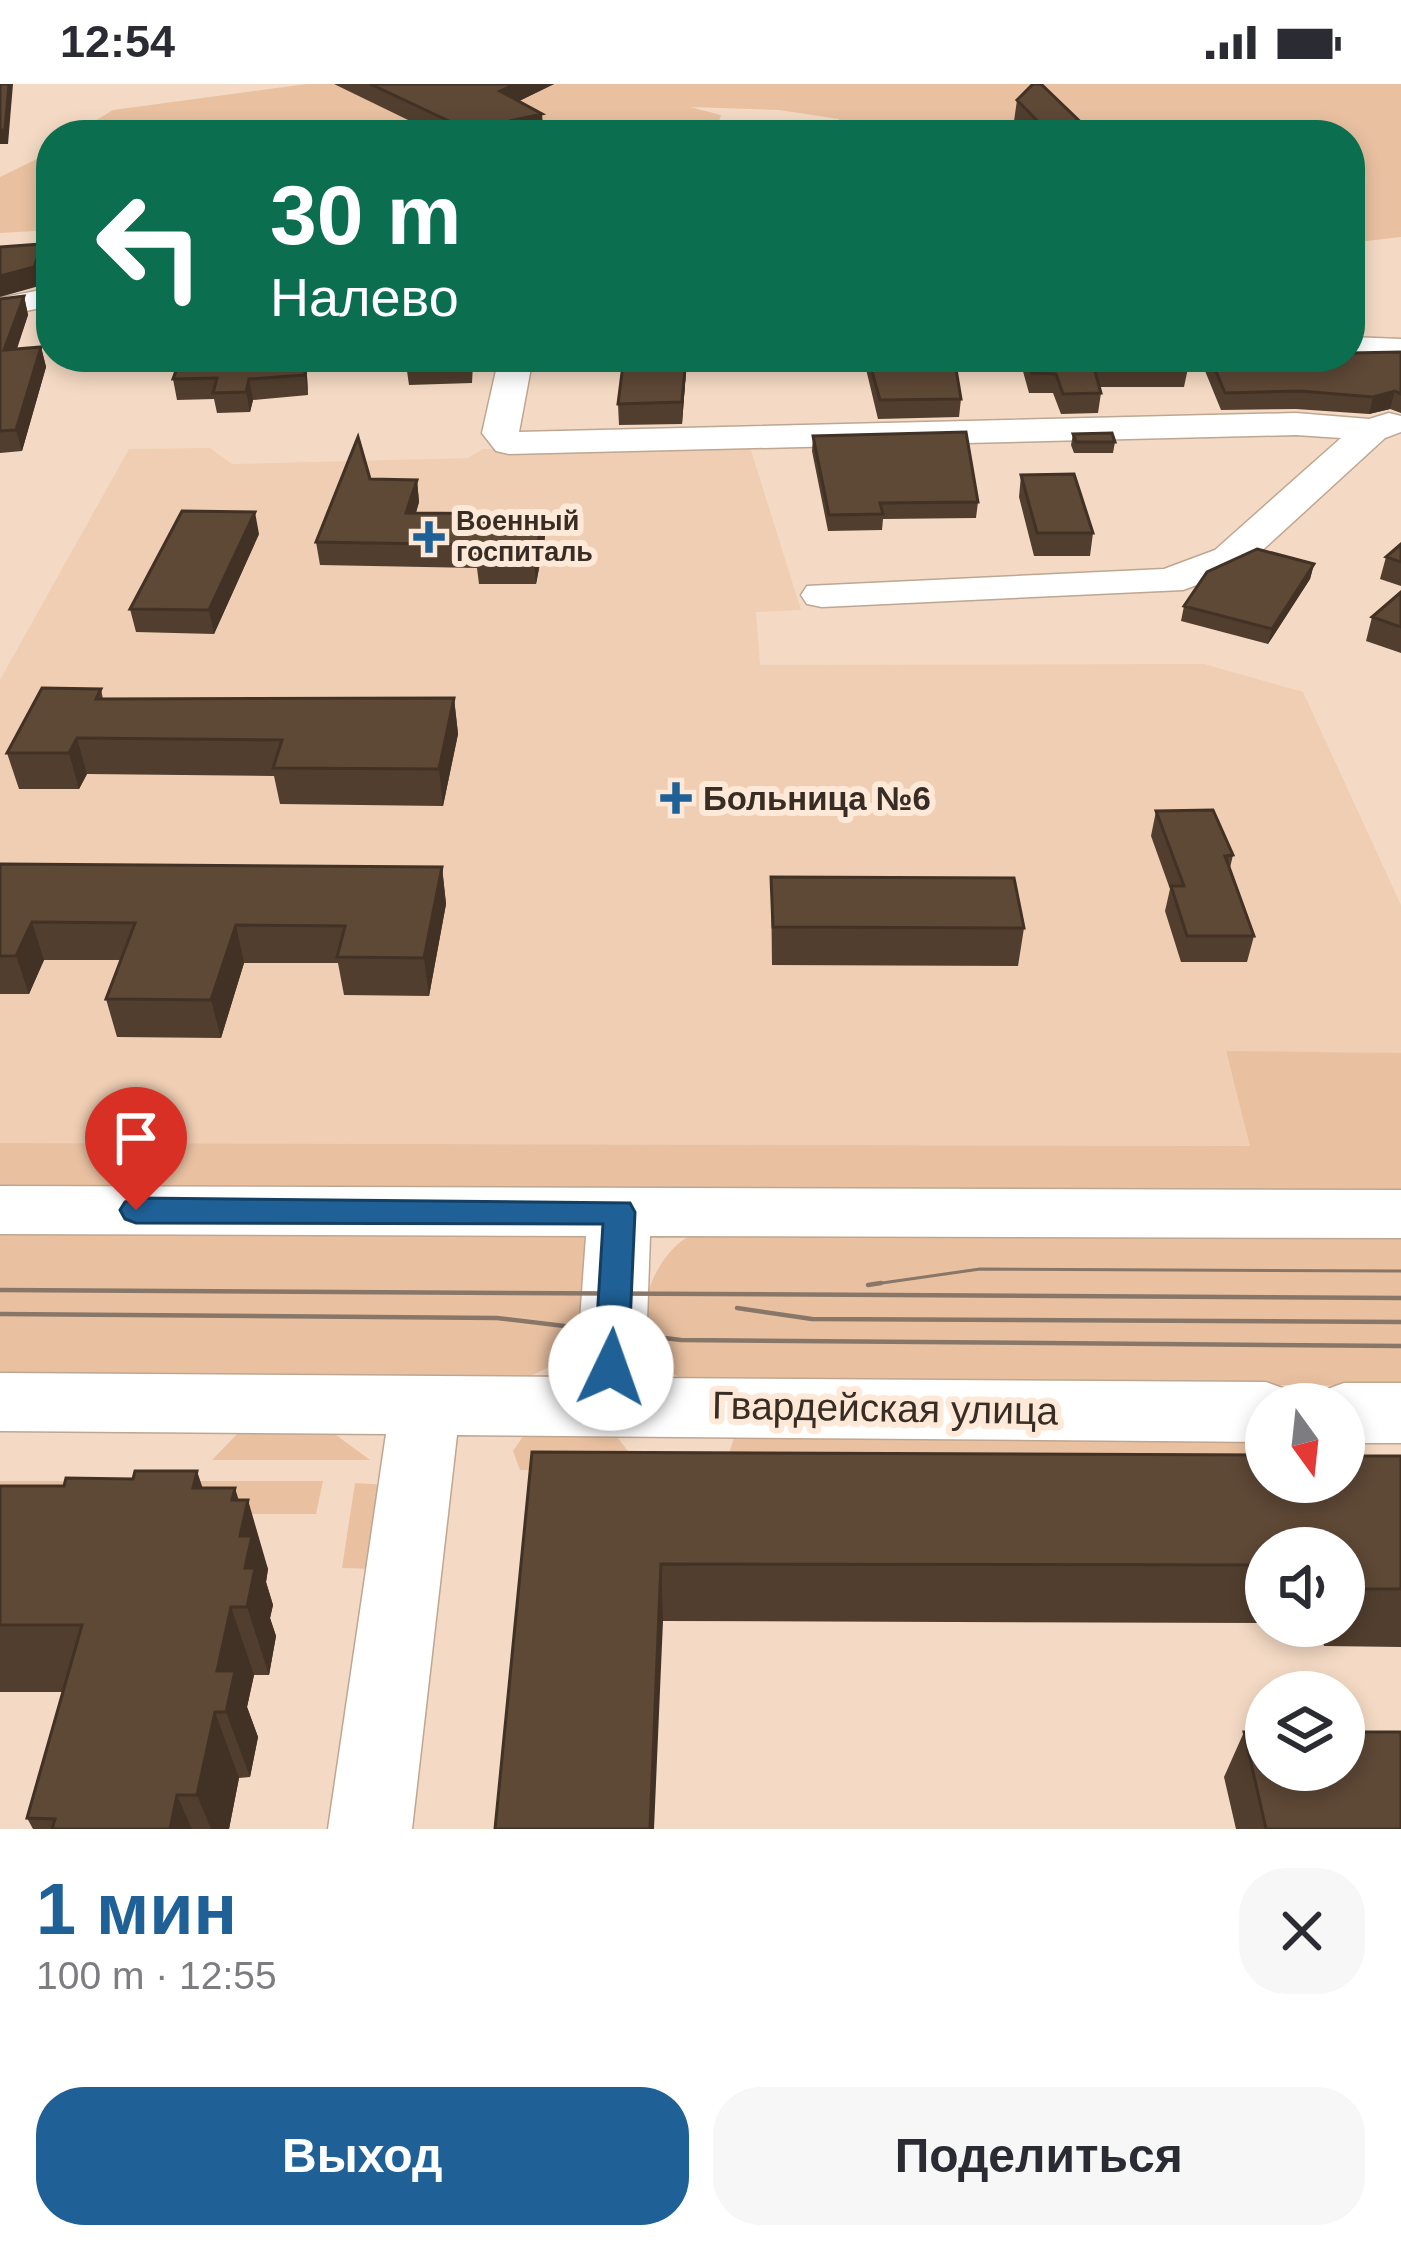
<!DOCTYPE html>
<html lang="ru">
<head>
<meta charset="utf-8">
<style>
	:root { --surface:#fff; --page:#f7f7f7; --text:#2b2b33; --muted:#7c7c81; --accent:#1f6197 }
	body { margin:0; font-family:Helvetica,sans-serif; background:var(--page); color:var(--text); height:100vh; display:flex; flex-direction:column; font-size:45px; white-space:nowrap }
	* { box-sizing:border-box; margin:0 }
	p { font-size:39px; color:var(--muted) }
	.icon { flex:none; width:66px; height:66px; fill:none; stroke:currentColor; stroke-width:2; stroke-linecap:round; stroke-linejoin:round }
	.map { position:relative; height:1745px; overflow:hidden }
	.details { display:flex; flex-direction:column; background:var(--surface); flex:1 }
	.details>* { flex:none }
	.guide { position:absolute; left:36px; top:36px; width:1329px; height:252px; border-radius:48px; box-shadow:0 6px 18px #0003; background:#0b6e4f; color:#fff; overflow:hidden }
	.needle { width:78px; rotate:165deg }
	.fabs { position:absolute; left:1245px; top:1299px; display:grid; gap:24px }
	.fabs a { display:grid; place-items:center; width:120px; height:120px; border-radius:50%; background:var(--surface); box-shadow:0 6px 18px #0003; font-size:60px }
	.pin { position:absolute; display:grid; place-items:center; width:102px; height:102px; color:#fff; margin:-123px -51px; border-radius:50% 50% 50% 0; rotate:-45deg; box-shadow:0 0 12px #0007 }
	.pin .icon { rotate:45deg }
	.me { position:absolute; width:132px; margin:-66px; rotate:3deg; stroke-linejoin:round; filter:drop-shadow(0 0 9px #0008) }
	.turn { display:flex; align-items:center; gap:42px; height:252px; padding:0 36px; font-size:54px }
	.turn .icon { width:156px; height:156px; stroke-width:2.5 }
	.turn b { display:block; font-size:84px; line-height:102px }
	.round { display:grid; place-items:center; flex:none; width:126px; height:126px; border-radius:48px; background:var(--page) }
	.headline { display:flex; align-items:center; justify-content:space-between; height:204px; padding:0 36px }
	h1 { font-size:72px; font-weight:700; line-height:90px; color:var(--accent) }
	.cta { display:flex; gap:24px; margin-top:auto; padding:24px 36px }
	.cta a { flex:1; height:138px; border-radius:48px; background:var(--accent); color:#fff; font-size:48px; font-weight:700; line-height:138px; text-align:center }
	.cta a+a { background:var(--page); color:var(--text) }
	.status { display:flex; justify-content:space-between; align-items:center; height:84px; padding:0 60px; background:var(--surface); direction:ltr }
	.status svg { height:33px; fill:currentColor }
	.map>svg:first-child { display:block }
</style>
</head>
<body>
<div class="status"><b>12:54</b><svg viewBox="0 0 49 12"><path d="M0 12V9h3v3zM5 12V6h3v6zM10 12V3h3v9zM15 12V0h3v12zM26 1h20v11H26zM47 4h2v5h-2z"/></svg></div>
<div class="map">
<svg width="1401" height="1745" viewBox="0 0 1401 1745">
	<rect width="100%" height="100%" fill="#f4dac4"/>
	<!-- built -->
	<path fill="#efceb3" d="M 749,360 L 801,526 L 756,528 L 760,581 L 1204,580 L 1303,608 L 1401,821 L 1401,969 L 1226,968 L 1251,1062 L 0,1059 L 0,596 L 129,365 L 210,364 L 232,380 L 468,374 L 483,365 Z"/>
	<!-- green -->
	<path fill="#e9c1a1" d="M 307,0 L 1401,0 L 1401,153 L 1350,159 L 1350,51 L 833,51 L 839,35 L 779,26 L 690,23 L 721,31 L 717,44 L 671,51 L 72,51 L 113,26 Z
		M 51,68 L 51,146 L 0,149 L 0,93 Z
		M 1226,967 L 1401,969 L 1401,1111 L 0,1106 L 0,1059 L 1250,1062 Z
		M 0,1137 L 576,1148 L 598,1165 C 585,1239 594,1272 513,1298 L 0,1296 Z
		M 1401,1145 L 1401,1302 L 687,1297 C 672,1289 656,1284 649,1267 C 632,1226 657,1166 695,1149 Z
		M 243,1344 L 332,1348 L 370,1376 L 212,1376 Z
		M 526,1348 L 615,1350 L 633,1374 L 727,1375 L 735,1351 L 1266,1358 L 1266,1398 L 520,1386 L 513,1367 Z
		M 0,1397 L 323,1397 L 316,1430 L 0,1430 Z
		M 355,1399 L 387,1401 L 374,1485 L 342,1484 Z"/>
	<g fill="none" stroke-linecap="round" stroke-linejoin="round">
		<defs>
			<path id="minor" d="M 51,204 L 51,222 L 0,232 L 0,214 Z
				M 1350,253 L 1401,255 L 1401,275 L 1350,273 Z
				M 100,273 L 229,273 C 216,289 113,289 100,273 Z
				M 499,273 L 533,273 L 519,348 L 1296,329 L 1369,335 L 1389,329 L 1401,332 L 1401,348 L 1385,354 L 1243,484 L 1183,506 L 822,523 L 807,520 L 801,511 L 807,502 L 1164,485 L 1215,466 L 1341,354 L 1296,351 L 509,370 L 496,367 L 482,349 Z
				M 0,1102 L 1401,1106 L 1401,1154 L 650,1152 L 645,1294 L 1266,1298 L 1291,1307 L 1297,1320 L 1266,1320 L 1266,1358 L 457,1351 L 412,1745 L 328,1745 L 386,1350 L 0,1347 L 0,1289 L 576,1293 L 586,1152 L 0,1150 Z
				M 1344,1299 L 1401,1299 L 1401,1359 L 1344,1359 L 1344,1320 L 1313,1320 L 1319,1308 Z"/>
		</defs>
		<!-- minor casing -->
		<use href="#minor" stroke="#bfa691" stroke-width="3"/>
		<!-- minor -->
		<use href="#minor" fill="#fff" fill-rule="evenodd"/>
		<!-- tram-far1 -->
		<path stroke="#887769" stroke-width="3" d="M 868,1201 L 980,1185 L 1401,1187"/>
		<!-- tram -->
		<path stroke="#887769" stroke-width="4.5" d="M 868,1201 L 881,1199
			M 0,1206 L 1401,1214
			M 737,1224 L 812,1235 L 1401,1238
			M 0,1230 L 497,1234 L 681,1256 L 1401,1262"/>
	</g>
	<!-- wall -->
	<path fill="#513e2e" d="M 334,0 L 554,0 L 519,17 L 542,30 L 543,49 L 535,51 L 439,51 Z
		M 1017,16 L 1094,51 L 1027,51 L 1014,37 Z
		M 24,212 L 28,231 L 17,265 L 41,263 L 46,283 L 22,367 L 0,369 L 0,215 Z
		M 1401,268 L 1401,329 L 1390,325 L 1369,330 L 1296,325 L 1221,326 L 1203,282 L 1205,273 L 1350,273 Z
		M 306,273 L 308,311 L 253,316 L 250,328 L 217,329 L 214,315 L 177,316 L 173,295 Z
		M 405,273 L 495,273 L 493,280 L 473,280 L 472,299 L 409,301 Z
		M 687,273 L 682,340 L 619,341 L 618,320 Z
		M 711,273 L 789,273 L 789,285 L 711,285 Z
		M 867,273 L 954,273 L 961,315 L 959,333 L 878,335 L 866,285 Z
		M 1019,273 L 1185,273 L 1188,284 L 1184,303 L 1100,303 L 1101,309 L 1098,329 L 1061,330 L 1053,309 L 1029,309 Z
		M 1073,350 L 1115,358 L 1113,369 L 1074,369 L 1071,361 Z
		M 813,352 L 978,418 L 976,434 L 883,435 L 882,446 L 828,447 L 812,367 Z
		M 1021,391 L 1093,449 L 1090,472 L 1034,472 L 1019,413 Z
		M 370,395 L 417,396 L 419,418 L 416,429 L 545,453 L 536,500 L 479,500 L 477,484 L 320,481 L 316,458 Z
		M 259,450 L 214,550 L 136,548 L 130,525 Z
		M 1401,460 L 1401,502 L 1380,495 L 1386,473 Z
		M 1314,480 L 1310,495 L 1268,560 L 1181,537 L 1184,522 Z
		M 1401,508 L 1401,569 L 1366,557 L 1372,533 Z
		M 101,605 L 103,615 L 454,614 L 458,650 L 443,722 L 280,720 L 274,692 L 87,690 L 79,705 L 19,705 L 7,669 Z
		M 1156,727 L 1233,771 L 1230,784 L 1254,852 L 1247,878 L 1181,878 L 1165,827 L 1170,805 L 1151,752 Z
		M 0,780 L 442,783 L 446,820 L 429,912 L 344,911 L 338,879 L 244,879 L 221,954 L 117,953 L 106,915 L 121,876 L 44,876 L 29,910 L 0,910 Z
		M 771,793 L 1024,844 L 1018,882 L 772,881 Z
		M 532,1368 L 1401,1372 L 1401,1563 L 1324,1562 L 1319,1542 L 1344,1542 L 1344,1464 L 1266,1464 L 1266,1539 L 663,1537 Z
		M 0,1402 L 203,1404 L 239,1416 L 268,1485 L 266,1498 L 273,1521 L 270,1534 L 276,1552 L 269,1591 L 254,1591 L 247,1623 L 258,1653 L 250,1693 L 239,1694 L 229,1745 L 33,1745 L 27,1734 L 63,1608 L 0,1608 Z
		M 1244,1648 L 1401,1745 L 1236,1745 L 1224,1693 Z"/>
	<!-- shaded-wall -->
	<path fill="#423226" d="M 9,0 L 13,0 L 8,60 L 0,60 L 0,46 Z
		M 515,0 L 554,0 L 501,26 L 500,7 Z
		M 542,30 L 543,49 L 535,51 L 469,51 L 468,46 Z
		M 42,160 L 47,178 L 39,202 L 0,213 L 0,192 Z
		M 24,212 L 28,231 L 9,286 L 4,266 Z
		M 41,263 L 46,283 L 22,367 L 16,346 Z
		M 304,273 L 306,273 L 308,311 L 305,291 Z
		M 686,273 L 687,273 L 682,340 L 682,318 Z
		M 249,295 L 253,316 L 250,328 L 246,308 Z
		M 1395,307 L 1390,325 L 1369,330 L 1373,313 Z
		M 417,396 L 419,418 L 409,451 L 406,429 Z
		M 255,428 L 259,450 L 214,550 L 209,526 Z
		M 544,430 L 545,453 L 536,500 L 534,477 Z
		M 1314,480 L 1310,495 L 1268,560 L 1272,545 Z
		M 454,614 L 458,650 L 443,722 L 439,685 Z
		M 77,654 L 87,690 L 79,705 L 69,669 Z
		M 442,783 L 446,820 L 429,912 L 424,874 Z
		M 32,838 L 44,876 L 29,910 L 16,872 Z
		M 236,841 L 244,879 L 221,954 L 211,916 Z
		M 197,1387 L 220,1456 L 193,1404 Z
		M 235,1404 L 244,1433 L 248,1416 L 268,1485 L 266,1498 L 273,1521 L 270,1534 L 276,1552 L 269,1591 L 247,1523 L 245,1484 L 232,1416 Z
		M 661,1480 L 663,1537 L 654,1745 L 650,1745 Z
		M 231,1523 L 254,1591 L 247,1623 L 258,1653 L 250,1693 L 226,1628 L 217,1587 Z
		M 215,1628 L 239,1694 L 229,1745 L 211,1745 L 197,1711 Z
		M 177,1711 L 192,1745 L 170,1745 Z"/>
	<!-- building -->
	<path fill="#5e4836" stroke="#423226" stroke-width="3" d="M 0,0 L 9,0 L 5,46 L 0,46 Z
		M 370,0 L 515,0 L 500,7 L 542,30 L 468,46 Z
		M 1033,0 L 1041,0 L 1094,51 L 1051,51 L 1017,16 Z
		M 240,43 L 250,51 L 183,51 Z
		M 42,160 L 34,183 L 0,192 L 0,163 Z
		M 24,212 L 4,266 L 41,263 L 16,346 L 0,347 L 0,215 Z
		M 1401,268 L 1401,310 L 1395,307 L 1373,313 L 1300,307 L 1225,309 L 1210,273 L 1350,273 L 1350,269 Z
		M 181,273 L 304,273 L 305,291 L 249,295 L 246,308 L 213,309 L 217,294 L 173,295 Z
		M 406,273 L 470,273 L 470,279 L 407,281 Z
		M 624,273 L 686,273 L 682,318 L 618,320 Z
		M 868,273 L 954,273 L 961,315 L 880,316 Z
		M 1027,273 L 1185,273 L 1188,284 L 1094,284 L 1101,309 L 1063,310 L 1056,290 L 1032,289 Z
		M 966,348 L 978,418 L 880,419 L 883,430 L 829,431 L 813,352 Z
		M 1112,349 L 1115,358 L 1076,358 L 1073,350 Z
		M 358,353 L 370,395 L 417,396 L 406,429 L 544,430 L 534,477 L 477,476 L 481,461 L 316,458 Z
		M 1074,390 L 1093,449 L 1037,449 L 1021,391 Z
		M 182,427 L 255,428 L 209,526 L 130,525 Z
		M 1401,460 L 1401,478 L 1386,473 Z
		M 1257,465 L 1314,480 L 1272,545 L 1184,522 L 1207,488 Z
		M 1401,508 L 1401,543 L 1372,533 Z
		M 42,604 L 101,605 L 96,615 L 454,614 L 439,685 L 273,684 L 282,656 L 77,654 L 69,669 L 7,669 Z
		M 1213,726 L 1233,771 L 1225,772 L 1254,852 L 1187,852 L 1171,802 L 1184,802 L 1156,727 Z
		M 0,780 L 442,783 L 424,874 L 337,873 L 345,842 L 236,841 L 211,916 L 106,915 L 135,839 L 32,838 L 16,872 L 0,872 Z
		M 771,793 L 1014,794 L 1024,844 L 773,843 Z
		M 532,1368 L 1266,1371 L 1266,1398 L 1344,1398 L 1344,1372 L 1401,1372 L 1401,1505 L 1350,1505 L 1344,1482 L 1344,1464 L 1266,1464 L 1266,1481 L 661,1480 L 650,1745 L 495,1745 Z
		M 135,1387 L 197,1387 L 193,1404 L 235,1404 L 232,1416 L 248,1416 L 240,1452 L 252,1452 L 245,1484 L 255,1484 L 247,1523 L 231,1523 L 217,1587 L 235,1587 L 226,1628 L 215,1628 L 197,1711 L 177,1711 L 170,1745 L 52,1745 L 55,1735 L 27,1734 L 82,1541 L 0,1541 L 0,1402 L 64,1402 L 66,1394 L 133,1395 Z
		M 1244,1648 L 1266,1648 L 1266,1686 L 1344,1686 L 1344,1648 L 1401,1648 L 1401,1745 L 1266,1745 Z"/>
	<!-- route -->
	<path fill="#1f6197" stroke="#143f62" stroke-width="3" d="M 136,1114 L 630,1119 L 635,1128 L 628,1284 L 623,1294 L 611,1298 L 599,1294 L 594,1284 L 603,1140 L 136,1139 L 125,1135 L 120,1126 L 125,1118 Z"/>
	<!-- markers -->
	<g fill="#1f6197" stroke="#fee8d7" stroke-width="4.5">
		<path d="M423 435h12v12h12v12h-12v12h-12v-12h-12v-12h12z"/>
		<path d="M670 696h12v12h12v12h-12v12h-12v-12h-12v-12h12z"/>
	</g>
	<g text-anchor="middle" dominant-baseline="central" stroke-width="12" stroke-linejoin="round" paint-order="stroke">
		<!-- far-poi labels -->
		<g font-size="27" font-weight="bold" fill="#372d25" stroke="#fee8d7" text-anchor="start">
			<text x="456" y="437">Военный<tspan x="456" dy="31">госпиталь</tspan></text>
		</g>
		<!-- poi labels -->
		<g font-size="33" font-weight="bold" fill="#372d25" stroke="#fee8d7" text-anchor="start">
			<text x="703" y="714">Больница №6</text>
		</g>
		<!-- near-street labels -->
		<g font-size="39" fill="#372d25" stroke="#fee8d7">
			<text transform="translate(885 1324) rotate(1)">Гвардейская улица</text>
		</g>
	</g>
</svg>
<div class="fabs">
<a><svg class="needle" viewBox="-14 -14 28 28"><path d="M0-13l5 13h-10z" fill="#e53935"/><path d="M0 13l5-13h-10z" fill="#7c7c81"/></svg></a>
<a><svg class="icon" aria-label="sound" viewBox="0 0 24 24"><path d="M4 9h4l5-4v14l-5-4H4zM17 9q2 3 0 6"/></svg></a>
<a><svg class="icon" aria-label="layers" viewBox="0 0 24 24"><path d="M12 4l9 5-9 5-9-5zM3 14l9 5 9-5"/></svg></a>
</div>
<div class="pin" style="left:136px;top:1126px;background:#d93025"><svg class="icon" aria-label="arrive" viewBox="0 0 24 24"><path d="M6 21V4h12l-3 4 3 4H6"/></svg></div>
<svg class="me" style="left:611px;top:1284px" viewBox="-20 -20 40 40"><circle r="19" fill="#fff"/><path d="M0-13L10 11 0 6-10 11z" fill="#1f6197"/></svg>
<div class="guide">
<div class="turn"><svg class="icon" aria-label="left" viewBox="0 0 24 24"><path d="M17 20v-9H6M10 6l-5 5 5 5"/></svg><div><b>30 m</b>Налево</div></div>
</div>
</div>
<section class="details">
<div class="headline"><div><h1>1 мин</h1><p>100 m · 12:55</p></div><a class="round"><svg class="icon" aria-label="close" viewBox="0 0 24 24"><path d="M6 6l12 12M18 6L6 18"/></svg></a></div>
<div class="cta"><a>Выход</a><a>Поделиться</a></div>
</section>
</body>
</html>
